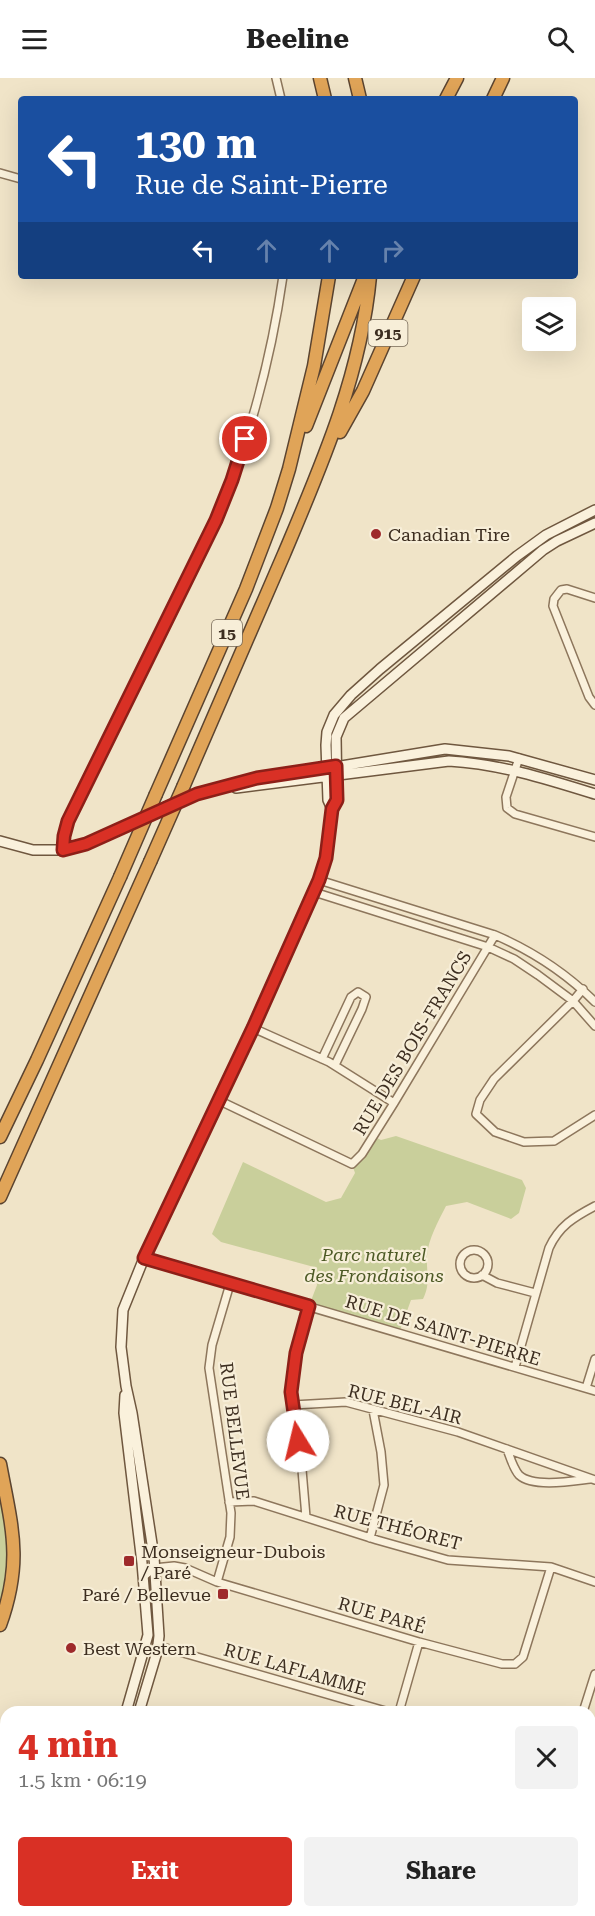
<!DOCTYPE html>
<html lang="en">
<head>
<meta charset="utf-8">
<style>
	:root { --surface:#fff; --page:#f2f2f2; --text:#222; --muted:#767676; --accent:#d93025 }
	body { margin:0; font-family:"Roboto Serif",serif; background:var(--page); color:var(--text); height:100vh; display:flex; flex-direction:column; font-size:22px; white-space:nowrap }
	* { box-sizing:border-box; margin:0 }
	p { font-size:20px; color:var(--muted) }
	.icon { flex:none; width:33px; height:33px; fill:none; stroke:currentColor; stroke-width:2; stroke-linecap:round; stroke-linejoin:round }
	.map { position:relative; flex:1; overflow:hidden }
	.panel { position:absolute; left:0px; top:1628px; width:596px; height:212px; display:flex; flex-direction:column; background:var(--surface); border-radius:18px 18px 0 0; box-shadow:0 6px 24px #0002 }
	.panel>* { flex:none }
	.guide { position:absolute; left:18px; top:18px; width:560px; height:183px; border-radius:6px; box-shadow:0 6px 24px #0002; background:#1a4fa0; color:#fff; overflow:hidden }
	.tools { position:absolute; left:522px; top:219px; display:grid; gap:12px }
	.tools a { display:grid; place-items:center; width:54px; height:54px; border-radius:6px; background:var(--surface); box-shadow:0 6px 24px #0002; font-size:30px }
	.pin { position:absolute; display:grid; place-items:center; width:51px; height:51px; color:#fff; margin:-26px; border:3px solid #fff; border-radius:50%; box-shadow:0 2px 6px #0007 }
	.me { position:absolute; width:66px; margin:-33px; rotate:351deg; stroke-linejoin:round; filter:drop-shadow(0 0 4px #0008) }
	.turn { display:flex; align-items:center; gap:21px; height:126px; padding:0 18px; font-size:27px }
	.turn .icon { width:78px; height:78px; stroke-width:2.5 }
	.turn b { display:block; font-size:42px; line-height:51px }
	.lanes { display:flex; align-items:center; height:57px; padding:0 18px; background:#0003; justify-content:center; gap:30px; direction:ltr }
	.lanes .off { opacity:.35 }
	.round { display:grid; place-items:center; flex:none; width:63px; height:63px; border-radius:6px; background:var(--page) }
	.overview { display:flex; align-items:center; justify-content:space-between; height:102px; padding:0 18px }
	h1 { font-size:36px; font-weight:700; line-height:45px; color:var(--accent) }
	.primary-button { display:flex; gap:12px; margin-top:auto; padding:12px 18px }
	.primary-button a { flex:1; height:69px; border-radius:6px; background:var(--accent); color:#fff; font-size:24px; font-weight:700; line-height:69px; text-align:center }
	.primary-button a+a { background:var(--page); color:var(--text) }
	header { display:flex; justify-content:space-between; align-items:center; height:78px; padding:0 18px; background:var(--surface); font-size:27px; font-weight:700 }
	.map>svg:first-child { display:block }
</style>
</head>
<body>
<header><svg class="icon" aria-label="menu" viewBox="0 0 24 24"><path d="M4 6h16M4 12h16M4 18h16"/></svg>Beeline<svg class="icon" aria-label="search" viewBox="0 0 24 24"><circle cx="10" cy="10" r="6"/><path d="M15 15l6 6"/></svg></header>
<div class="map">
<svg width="595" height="1838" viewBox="0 0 595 1838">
	<rect width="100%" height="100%" fill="#f0e4c8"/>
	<!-- green -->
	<path fill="#c9cf9b" d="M 373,1058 L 381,1062 L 396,1058 L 522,1102 L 526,1110 L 519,1135 L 511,1141 L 467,1124 L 446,1128 C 439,1142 428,1161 427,1178 C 426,1194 431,1205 423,1221 L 411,1222 L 399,1255 L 309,1228 L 317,1207 L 314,1189 L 221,1164 L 212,1156 L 243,1084 L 326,1124 L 341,1120 L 355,1095 L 352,1086 Z
		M 0,1408 L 11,1477 L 0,1534 Z"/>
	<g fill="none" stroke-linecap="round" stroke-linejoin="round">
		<defs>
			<path id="street" d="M 276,0 L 281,21
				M 0,95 L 21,101
				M 595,520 L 567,511 L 561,512 L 554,521 L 553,528 L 589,619 L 595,627
				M 519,680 L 506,719 L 507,730 L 515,736 L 595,759
				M 63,772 L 64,758 L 68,743 L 209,455 C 246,379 271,282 283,198
				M 319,802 L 495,857 C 532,873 566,895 595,924
				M 314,814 L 488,869 L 514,881 L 538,897 L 573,923 L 595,948
				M 583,911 L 573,923 L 494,1001 L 480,1022 L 476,1036 L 495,1054 L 524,1064 L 554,1063 L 595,1037
				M 253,950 L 329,984 L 394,1025
				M 322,981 L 351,919 L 358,914 L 366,919 L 362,931 L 335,987
				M 218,1022 L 352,1086 L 362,1076 L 394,1025 L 495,857
				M460 1186a14 14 0 1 1 28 0a14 14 0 1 1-28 0Z
				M 144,1180 L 595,1313
				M 482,1197 L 497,1205 L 535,1215
				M 515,1289 L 549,1170 C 559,1148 574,1139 595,1128
				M 586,1310 L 595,1281
				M 293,1327 L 346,1324 L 458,1354 L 595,1402
				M 507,1371 C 510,1379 513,1390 519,1397 C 533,1410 573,1403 590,1401
				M 229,1424 L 254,1423 L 377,1462 L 448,1482 L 551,1489 L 595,1504
				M 306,1439 L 301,1380 L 291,1315 L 295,1275 L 309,1228
				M 370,1460 L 384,1407 L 381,1374 L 373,1332
				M 143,1499 L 154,1490 L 174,1488 L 185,1490 L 217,1504 L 419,1564 L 502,1586 L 515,1586 L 523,1579 L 551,1489
				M 217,1504 L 230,1459 L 231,1435 L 209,1290 L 212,1267 L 230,1206
				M 159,1568 L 389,1634
				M 399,1634 L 419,1564
				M 583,1634 L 595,1596
				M 590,1662 L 595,1645
				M 590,1691 L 595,1692
				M 590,1784 L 595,1786"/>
			<path id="secondary" d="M 236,710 L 449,683 C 500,686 547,701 595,716
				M 332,731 L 337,722 L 336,659 L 344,640 L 543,472 L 557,463 L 595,445
				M 0,763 L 33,772 L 63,772 L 86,766 L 190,718 L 237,705 L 445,671 L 509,678 L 595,702
				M 125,1317 L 124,1335 L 142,1485 L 148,1557 L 126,1634
				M 139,1634 L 157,1574 L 159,1558 L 154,1479 L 132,1335 L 126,1308 L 121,1269 L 123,1232 L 144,1180 L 253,950 L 319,802 L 326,780 L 329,761 L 332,731 L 328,722 L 326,667 L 327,654 L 334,637 L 351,617 L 380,591 L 517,478 L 546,457 L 595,432
				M 0,1704 L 6,1706
				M 456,1833 L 474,1838
				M 337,1838 L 339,1833"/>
			<path id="highway" d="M 320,0 L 325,21
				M 355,0 L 360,21
				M 446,21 L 457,0
				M 493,21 L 503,0
				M 306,348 L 365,198
				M 340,354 L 363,313 L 414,198
				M 184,707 C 218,630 251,553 284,476 C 322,386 361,297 370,198
				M 156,716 L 246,511 L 277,430 L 289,391 L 314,288 L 329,198
				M 0,1059 L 37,982 L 120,799
				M 0,1119 L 150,784
				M 0,1386 C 12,1450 23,1483 0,1547
				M 0,1687 L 5,1692"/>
		</defs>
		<!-- street casing -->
		<use href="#street" stroke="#8d765c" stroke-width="10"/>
		<!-- secondary casing -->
		<use href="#secondary" stroke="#6f573f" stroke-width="12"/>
		<!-- highway casing -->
		<use href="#highway" stroke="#5b4430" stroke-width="15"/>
		<!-- street -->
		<use href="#street" stroke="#faf1dc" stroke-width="7"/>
		<!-- secondary -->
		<use href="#secondary" stroke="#faf1dc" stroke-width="9"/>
		<!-- highway -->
		<use href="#highway" stroke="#e0a458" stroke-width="12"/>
		<defs>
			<path id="highway-bridge" d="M 150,784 L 184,707
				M 120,799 L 156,716"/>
		</defs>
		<!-- highway-bridge casing -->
		<use href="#highway-bridge" stroke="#5b4430" stroke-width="15" stroke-linecap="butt"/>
		<!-- highway-bridge -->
		<use href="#highway-bridge" stroke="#e0a458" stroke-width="12"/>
	</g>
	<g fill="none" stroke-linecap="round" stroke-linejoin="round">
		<defs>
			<path id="route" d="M 245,361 L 232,402 L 216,442 L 68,743 L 64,758 L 63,772 L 86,766 L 197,716 L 257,700 L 336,688 L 337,722 L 332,731 L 326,780 L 319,802 L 253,950 L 144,1180 L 309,1228 L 296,1275 L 291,1314 L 298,1363"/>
		</defs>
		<!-- route casing -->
		<use href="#route" stroke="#8d1f18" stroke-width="15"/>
		<!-- route -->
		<use href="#route" stroke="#d93025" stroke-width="10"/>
	</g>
	<!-- markers -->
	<g fill="#9e2a2b" stroke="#f7eed8" stroke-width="2">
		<circle cx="376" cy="456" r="6"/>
		<rect x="123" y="1477" width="12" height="12" rx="3"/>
		<rect x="217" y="1510" width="12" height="12" rx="3"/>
		<circle cx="71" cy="1570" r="6"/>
	</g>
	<g text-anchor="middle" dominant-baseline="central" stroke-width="4.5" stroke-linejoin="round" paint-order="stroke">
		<!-- shield labels -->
		<g fill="#f7eed8" stroke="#756857" stroke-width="1.5">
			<rect x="368.5" y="242" width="39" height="26" rx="4.5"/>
			<rect x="212" y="542" width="30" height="26" rx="4.5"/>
		</g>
		<g font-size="16" font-weight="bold" fill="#3d2e20">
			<text x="388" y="255">915</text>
			<text x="227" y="555">15</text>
		</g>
		<!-- poi labels -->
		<g font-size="18" fill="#3d2e20" stroke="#f7eed8" text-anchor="start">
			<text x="388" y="456">Canadian Tire</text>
			<text x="141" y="1473">Monseigneur-Dubois<tspan x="141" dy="21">/ Paré</tspan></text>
			<text x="211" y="1516" text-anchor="end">Paré / Bellevue</text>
			<text x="83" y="1570">Best Western</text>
		</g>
		<!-- street labels -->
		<g font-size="18" fill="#3d2e20" stroke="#f7eed8">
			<text transform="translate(412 965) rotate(-59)">RUE DES BOIS-FRANCS</text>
			<text transform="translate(443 1252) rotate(17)">RUE DE SAINT-PIERRE</text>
			<text transform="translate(405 1326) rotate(14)">RUE BEL-AIR</text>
			<text transform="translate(235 1353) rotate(83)">RUE BELLEVUE</text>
			<text transform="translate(398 1449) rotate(15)">RUE THÉORET</text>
			<text transform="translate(382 1537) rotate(16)">RUE PARÉ</text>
			<text transform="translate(295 1591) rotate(16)">RUE LAFLAMME</text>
		</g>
		<!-- park labels -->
		<g font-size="18" font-style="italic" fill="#4d5a26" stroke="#f7eed8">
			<text x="374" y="1176">Parc naturel<tspan x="374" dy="21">des Frondaisons</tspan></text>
		</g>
	</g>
</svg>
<div class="tools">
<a><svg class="icon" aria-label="layers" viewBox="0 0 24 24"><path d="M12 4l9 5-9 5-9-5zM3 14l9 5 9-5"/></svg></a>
</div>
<div class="pin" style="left:245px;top:361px;background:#d93025"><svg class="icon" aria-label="arrive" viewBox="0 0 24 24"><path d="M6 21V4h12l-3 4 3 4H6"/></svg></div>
<svg class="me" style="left:298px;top:1363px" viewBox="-20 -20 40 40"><circle r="19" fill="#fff"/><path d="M0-13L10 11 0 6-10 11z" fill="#d93025"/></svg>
<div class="guide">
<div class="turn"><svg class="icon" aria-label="left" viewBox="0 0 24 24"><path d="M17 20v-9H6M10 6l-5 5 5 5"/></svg><div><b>130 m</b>Rue de Saint-Pierre</div></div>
<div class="lanes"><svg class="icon" aria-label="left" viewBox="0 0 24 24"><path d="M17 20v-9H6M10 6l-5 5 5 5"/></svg><svg class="icon off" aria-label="ahead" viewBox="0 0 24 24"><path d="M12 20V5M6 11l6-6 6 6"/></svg><svg class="icon off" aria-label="ahead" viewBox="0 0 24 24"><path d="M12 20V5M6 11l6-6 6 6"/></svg><svg class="icon off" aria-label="right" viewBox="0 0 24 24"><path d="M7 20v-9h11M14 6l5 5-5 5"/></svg></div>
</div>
<section class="panel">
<div class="overview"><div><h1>4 min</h1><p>1.5 km · 06:19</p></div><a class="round"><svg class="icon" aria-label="close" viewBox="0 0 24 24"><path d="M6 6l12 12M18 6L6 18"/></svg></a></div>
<div class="primary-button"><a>Exit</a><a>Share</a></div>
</section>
</div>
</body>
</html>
